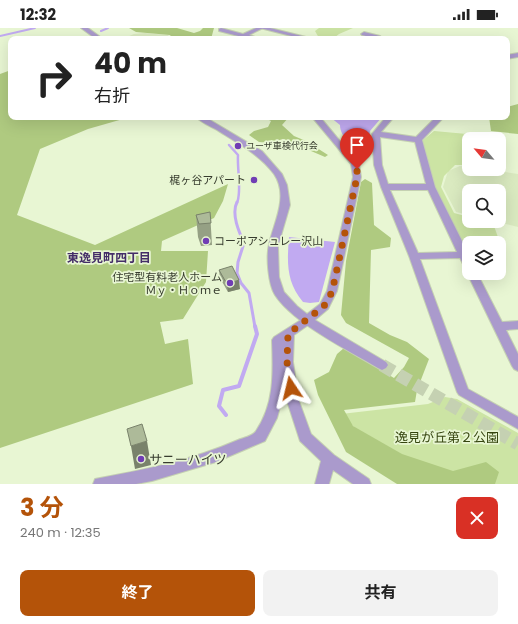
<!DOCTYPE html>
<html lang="ja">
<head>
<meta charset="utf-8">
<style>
	:root { --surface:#fff; --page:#f2f2f2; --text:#222; --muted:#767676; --accent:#b45309 }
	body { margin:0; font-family:Poppins,"Noto Sans JP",sans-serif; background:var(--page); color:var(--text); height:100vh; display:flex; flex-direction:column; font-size:15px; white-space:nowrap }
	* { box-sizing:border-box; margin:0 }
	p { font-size:13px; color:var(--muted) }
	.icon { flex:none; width:22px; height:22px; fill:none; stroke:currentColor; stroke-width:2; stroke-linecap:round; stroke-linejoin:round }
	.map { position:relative; height:456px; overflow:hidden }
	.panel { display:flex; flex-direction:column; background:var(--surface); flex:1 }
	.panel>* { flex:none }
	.banner { position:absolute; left:8px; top:8px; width:502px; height:84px; border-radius:8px; box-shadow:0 4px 16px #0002; background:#fff; color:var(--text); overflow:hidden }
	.needle { width:26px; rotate:299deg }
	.tools { position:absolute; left:462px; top:104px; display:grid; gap:8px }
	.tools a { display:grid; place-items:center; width:44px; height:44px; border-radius:8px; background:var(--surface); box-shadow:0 4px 16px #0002; font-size:20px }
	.pin { position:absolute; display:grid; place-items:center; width:34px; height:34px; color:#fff; margin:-41px -17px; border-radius:50% 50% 50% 0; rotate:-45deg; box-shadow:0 0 4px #0007 }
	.pin .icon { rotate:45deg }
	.me { position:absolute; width:44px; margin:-22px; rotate:350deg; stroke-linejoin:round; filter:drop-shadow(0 0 3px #0008) }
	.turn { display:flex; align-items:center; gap:14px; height:84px; padding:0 20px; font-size:18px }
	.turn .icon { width:52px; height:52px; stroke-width:2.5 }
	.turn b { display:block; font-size:28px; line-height:34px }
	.round { display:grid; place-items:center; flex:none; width:42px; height:42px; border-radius:8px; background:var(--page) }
	.overview { display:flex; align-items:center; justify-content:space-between; height:68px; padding:0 20px }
	h1 { font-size:24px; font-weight:700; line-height:30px; color:var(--accent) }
	.button { display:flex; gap:8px; margin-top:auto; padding:8px 20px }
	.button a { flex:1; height:46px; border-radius:8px; background:var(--accent); color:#fff; font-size:16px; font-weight:700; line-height:46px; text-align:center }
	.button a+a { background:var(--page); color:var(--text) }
	.status { display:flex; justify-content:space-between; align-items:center; height:28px; padding:0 20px; background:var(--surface); direction:ltr }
	.status svg { height:11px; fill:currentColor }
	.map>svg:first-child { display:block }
</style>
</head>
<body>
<div class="status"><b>12:32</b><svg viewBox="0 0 49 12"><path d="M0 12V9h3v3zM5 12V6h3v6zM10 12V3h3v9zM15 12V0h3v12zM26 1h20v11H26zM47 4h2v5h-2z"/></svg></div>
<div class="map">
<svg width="518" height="456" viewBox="0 0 518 456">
	<rect width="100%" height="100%" fill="#e8f6d3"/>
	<!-- built -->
	<path fill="#daeac0" d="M 145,5 L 168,7 L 170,11 L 122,11 L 134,6 Z
		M 460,138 L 469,139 L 469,141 L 483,141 L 518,146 L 518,199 L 493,193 L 499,193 L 499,163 L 469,163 L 469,187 L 456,184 L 443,159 L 448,143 Z"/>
	<!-- green -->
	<path fill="#cce4a4" d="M 319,0 L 353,0 L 339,6 L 334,10 L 319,10 L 315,3 Z
		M 434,103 L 489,108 L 489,111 L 469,111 L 469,137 L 455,137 L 444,148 L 441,159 L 454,185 L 469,189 L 469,193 L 485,193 L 493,195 L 500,215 L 460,213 L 437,166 L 422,113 Z
		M 445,369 L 457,371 L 518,405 L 518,456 L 481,456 L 383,428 L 341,386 L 428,376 Z"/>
	<!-- forest -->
	<path fill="#afca80" d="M 129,0 L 177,0 L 194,5 L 200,3 L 203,0 L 214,0 L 211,11 L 173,11 L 170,7 L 136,4 Z
		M 11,42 L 11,89 L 130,89 L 88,101 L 40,121 L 17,187 L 95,217 L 228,156 L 223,173 L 214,190 L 162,213 L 161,223 L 208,223 L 206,254 L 183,291 L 160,294 L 165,316 L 188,311 L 193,356 L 0,420 L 0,46 Z
		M 518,76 L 518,106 L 491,103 L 489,89 L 507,89 L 507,79 Z
		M 263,89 L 289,89 L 282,97 L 294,108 L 306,113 L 328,127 L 325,129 L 283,111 L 270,115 L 259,114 L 249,107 L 254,103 L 268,99 L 271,93 Z
		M 365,151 L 372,155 L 374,197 L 391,210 L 390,219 L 371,222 L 369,295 L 390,307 L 407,314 L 429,331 L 417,362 L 415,374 L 344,382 L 353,398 L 402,426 L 453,443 L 486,434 L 499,444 L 495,456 L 397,456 L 346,424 L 318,367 L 314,352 L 329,344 L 337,326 L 344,320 L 394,350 L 404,339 L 409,330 L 346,295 L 341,287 L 346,233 L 361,154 Z"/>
	<!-- water -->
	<path fill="#c1aaf1" d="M 330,89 L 382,89 L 370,103 L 369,109 L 361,108 L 347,112 C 343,108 340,103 340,97 Z
		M 289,209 L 335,214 L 319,274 L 310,275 L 303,274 C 286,254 287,234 289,209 Z"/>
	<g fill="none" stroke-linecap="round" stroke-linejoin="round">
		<!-- stream-far3 -->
		<path stroke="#c1aaf1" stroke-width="2" d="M 101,3 L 108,0
			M 0,8 L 35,0"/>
		<!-- stream-far2 -->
		<path stroke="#c1aaf1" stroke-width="2.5" d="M 229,117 L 238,127 C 237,141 242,163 237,175"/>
		<!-- stream-far1 -->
		<path stroke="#c1aaf1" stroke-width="3" d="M 237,174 C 231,186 239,204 244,215 L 238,234 L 237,245 L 241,255 L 249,265 L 255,299"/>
		<!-- stream -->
		<path stroke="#c1aaf1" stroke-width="4" d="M 226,387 L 219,378 L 223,362 L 239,358 L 257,306 L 255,298"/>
		<!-- tertiary-tunnel -->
		<path stroke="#c5d1b2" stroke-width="13" stroke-dasharray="13 6" stroke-linecap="butt" d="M 382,337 L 518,416"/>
		<defs>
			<path id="minor" d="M 221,0 L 243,6 L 256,0 L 263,0 L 249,7 L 261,11 L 250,11 L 219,3 L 219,1 Z
				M 364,4 L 380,8 L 381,9 L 378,11 L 362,7 L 361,6 Z
				M 518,25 L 518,29 L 507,31 L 507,27 Z
				M 386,89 L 394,89 L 381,104 L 416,109 L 436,89 L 444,89 L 422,112 L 435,159 L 469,227 L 469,241 L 465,240 L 460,230 L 420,231 L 468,361 L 518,389 L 518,401 L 459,367 L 457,364 L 409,228 L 381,159 L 374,137 L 372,106 ZM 380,109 L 415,114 L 426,156 L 388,156 L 382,137 ZM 390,162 L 428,162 L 457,224 L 418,225 Z
				M 468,243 L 469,245 L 477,245 L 502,294 L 518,293 L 518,301 L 506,302 L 518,326 L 518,343 L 514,341 L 512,338 L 467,245 Z
				M 307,288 L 311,289 L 313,292 L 311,295 L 294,307 L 293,334 L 299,373 L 311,406 L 334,427 L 369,451 L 371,456 L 353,456 L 333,442 L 329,456 L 315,456 L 321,433 L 300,413 L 287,373 L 285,361 L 277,390 L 265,413 L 216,434 L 152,453 L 136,456 L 93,456 L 95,451 L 100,450 C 148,441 192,432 238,412 C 243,410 253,408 256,403 C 275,375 273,344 272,312 L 274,309 Z"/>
			<path id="tertiary" d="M 81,0 L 88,0 L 103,11 L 96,11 Z
				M 260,0 L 270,0 L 314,11 L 303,11 Z
				M 196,89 L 205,89 L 262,123 L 282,146 L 287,157 L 290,177 L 278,218 L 279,249 L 284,264 L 297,278 L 307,286 L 320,276 L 327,263 L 353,149 L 351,136 L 312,89 L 320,89 L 359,136 L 361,149 L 337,263 L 328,281 L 315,292 L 386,334 L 388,337 L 386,340 L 382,342 L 378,340 C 348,322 293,295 275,267 C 268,256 266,228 269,216 C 274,194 289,168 274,146 C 259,126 237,115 217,102 C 210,98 202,95 196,89 Z"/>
		</defs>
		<!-- minor casing -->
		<use href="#minor" stroke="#c5d1b2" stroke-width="2"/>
		<!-- tertiary casing -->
		<use href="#tertiary" stroke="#c5d1b2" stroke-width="2"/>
		<!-- minor -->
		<use href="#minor" fill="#aa9acc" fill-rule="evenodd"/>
		<!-- tertiary -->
		<use href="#tertiary" fill="#aa9acc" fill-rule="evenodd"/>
	</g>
	<!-- wall -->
	<path fill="#95a084" d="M 210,184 L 212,217 L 201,218 L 198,209 L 196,187 Z
		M 219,242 L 240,261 L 228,264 L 220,250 Z"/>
	<!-- shaded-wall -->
	<path fill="#79826b" d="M 239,252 L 240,261 L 228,264 L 227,256 Z
		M 147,413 L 151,437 L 135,441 L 131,418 Z"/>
	<!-- building -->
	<path fill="#adba99" stroke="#79826b" d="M 210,184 L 211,195 L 199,196 L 196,187 Z
		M 232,238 L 239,252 L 227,256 L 219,242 Z
		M 142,396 L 147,413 L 131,418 L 127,401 Z"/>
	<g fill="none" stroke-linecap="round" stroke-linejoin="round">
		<!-- route -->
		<path stroke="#b45309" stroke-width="7" stroke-dasharray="0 12.6" d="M 291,360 L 287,334 L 288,306 L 324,278 L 332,264 L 357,149 L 357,141"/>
	</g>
	<!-- markers -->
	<g fill="#703db4" stroke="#e8f6d3" stroke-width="1.5">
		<circle cx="238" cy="118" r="4"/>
		<circle cx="254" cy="152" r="4"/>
		<circle cx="206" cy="213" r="4"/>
		<circle cx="230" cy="255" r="4"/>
		<circle cx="141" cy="431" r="4"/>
	</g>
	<g text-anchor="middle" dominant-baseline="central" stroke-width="3.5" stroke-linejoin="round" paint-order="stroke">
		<!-- far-poi labels -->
		<g font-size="9" fill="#373c2e" stroke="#e8f6d3" text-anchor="start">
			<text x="246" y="118">ユーザ車検代行会</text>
		</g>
		<!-- poi labels -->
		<g font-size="11" fill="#373c2e" stroke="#e8f6d3" text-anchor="end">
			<text x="246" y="152">梶ヶ谷アパート</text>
			<text x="214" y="213" text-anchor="start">コーポアシュレー沢山</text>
			<text x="222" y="249">住宅型有料老人ホーム<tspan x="222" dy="13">Ｍｙ・Ｈｏｍｅ</tspan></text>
		</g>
		<!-- neighbourhood labels -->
		<g font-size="12" font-weight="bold" fill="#442d68" stroke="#e8f6d3">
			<text x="109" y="229">東逸見町四丁目</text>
		</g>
		<!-- near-park labels -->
		<g font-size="13" fill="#34440e" stroke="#e8f6d3">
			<text x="447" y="409">逸見が丘第２公園</text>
		</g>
		<!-- near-poi labels -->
		<g font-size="13" fill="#373c2e" stroke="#e8f6d3" text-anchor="start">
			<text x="149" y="431">サニーハイツ</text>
		</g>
	</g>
</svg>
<div class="tools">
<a><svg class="needle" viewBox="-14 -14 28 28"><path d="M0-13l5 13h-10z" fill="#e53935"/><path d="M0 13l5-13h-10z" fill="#767676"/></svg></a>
<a><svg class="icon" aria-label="search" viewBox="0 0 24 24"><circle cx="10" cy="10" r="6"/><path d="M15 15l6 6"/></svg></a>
<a><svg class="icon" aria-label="layers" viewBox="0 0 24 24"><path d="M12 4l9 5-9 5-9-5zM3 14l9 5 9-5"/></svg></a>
</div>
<div class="pin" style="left:357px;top:141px;background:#d93025"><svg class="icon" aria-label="arrive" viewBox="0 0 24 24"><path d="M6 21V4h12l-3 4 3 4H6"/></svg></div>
<svg class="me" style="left:291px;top:360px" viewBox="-20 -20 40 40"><path d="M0-17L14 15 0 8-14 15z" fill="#b45309" stroke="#fff" stroke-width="4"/></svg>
<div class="banner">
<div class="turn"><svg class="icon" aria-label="right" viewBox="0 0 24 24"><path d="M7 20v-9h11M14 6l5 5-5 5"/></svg><div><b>40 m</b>右折</div></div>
</div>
</div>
<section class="panel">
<div class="overview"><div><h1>3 分</h1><p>240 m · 12:35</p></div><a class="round" style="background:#d93025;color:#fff"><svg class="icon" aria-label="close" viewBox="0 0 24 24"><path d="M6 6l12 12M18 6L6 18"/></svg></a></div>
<div class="button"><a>終了</a><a>共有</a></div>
</section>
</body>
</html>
